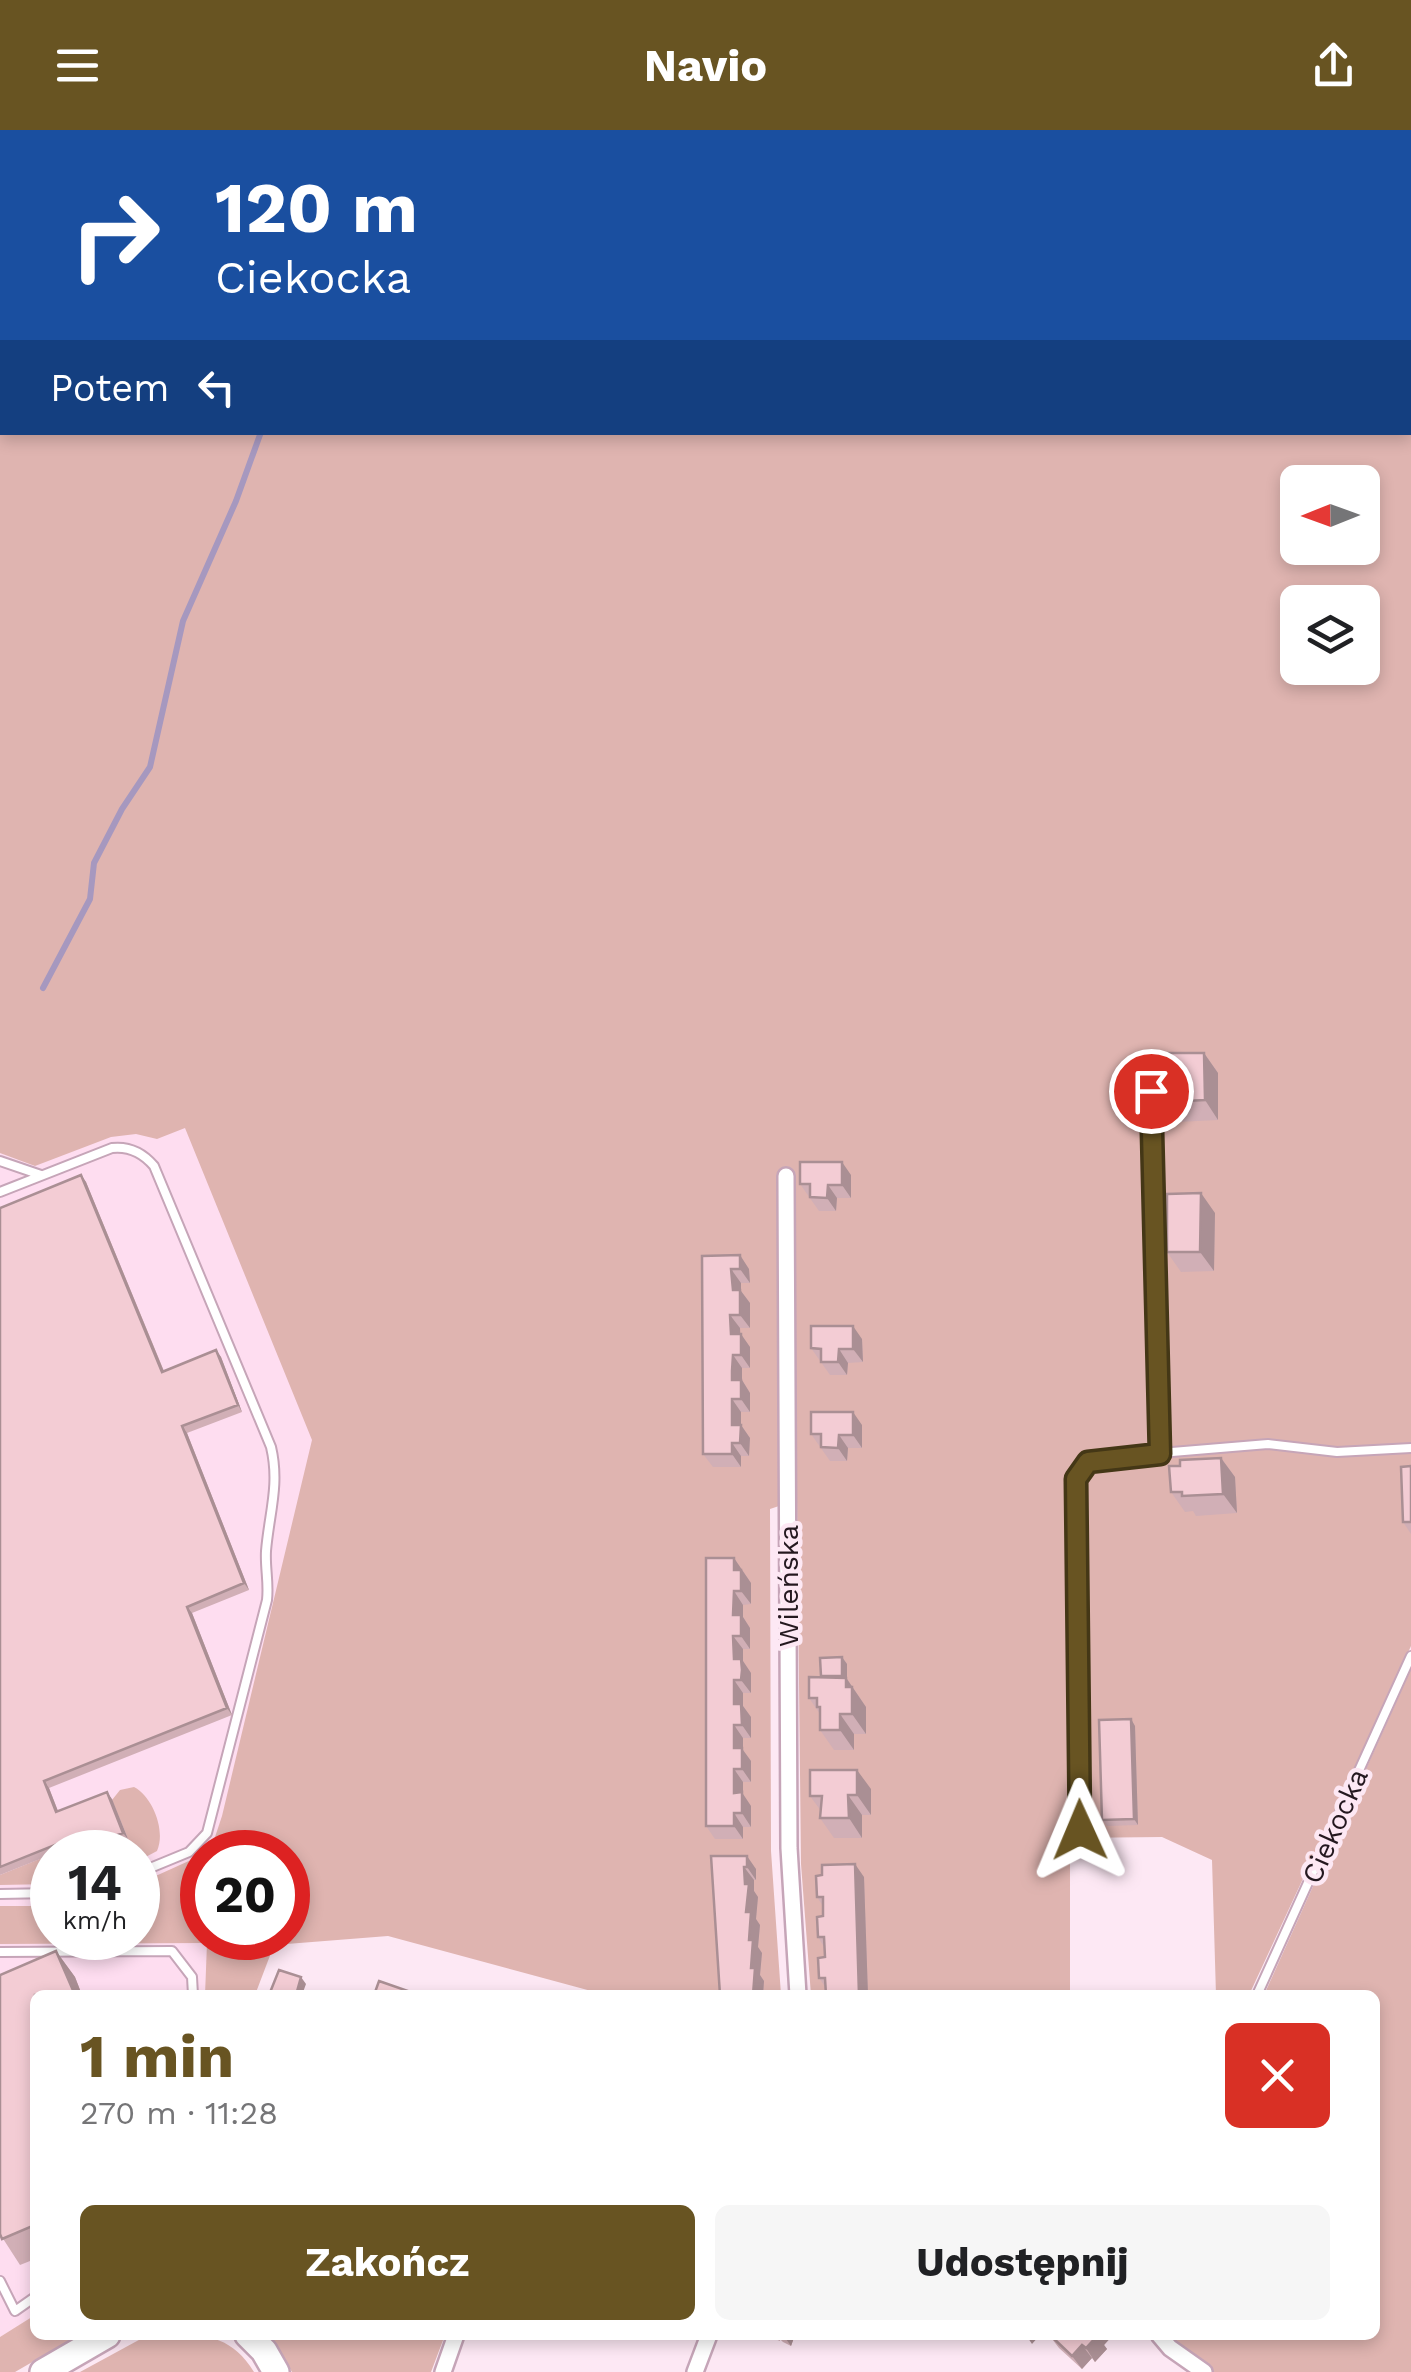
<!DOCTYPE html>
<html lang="pl">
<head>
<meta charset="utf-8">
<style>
	:root { --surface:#fff; --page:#f6f6f6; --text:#202124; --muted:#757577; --accent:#685422 }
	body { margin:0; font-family:"Work Sans",sans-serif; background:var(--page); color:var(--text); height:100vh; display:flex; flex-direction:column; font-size:38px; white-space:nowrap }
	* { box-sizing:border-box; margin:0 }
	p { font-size:32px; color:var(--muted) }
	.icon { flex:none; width:55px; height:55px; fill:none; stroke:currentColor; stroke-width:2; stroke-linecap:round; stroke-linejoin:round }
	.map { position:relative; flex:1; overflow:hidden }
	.panel { position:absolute; left:30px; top:1860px; width:1350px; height:350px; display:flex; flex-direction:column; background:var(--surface); border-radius:15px; box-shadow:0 5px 15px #0003 }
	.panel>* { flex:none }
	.banner { position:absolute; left:0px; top:0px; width:1412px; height:305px; box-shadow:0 5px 15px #0003; background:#1a4fa0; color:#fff; overflow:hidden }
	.needle { width:65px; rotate:269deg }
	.controls { position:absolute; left:1280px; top:335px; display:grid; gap:20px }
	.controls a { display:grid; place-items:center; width:100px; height:100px; border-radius:15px; background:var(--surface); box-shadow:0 5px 15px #0003; font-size:50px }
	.speed { position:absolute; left:30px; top:1700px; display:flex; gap:20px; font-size:50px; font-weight:700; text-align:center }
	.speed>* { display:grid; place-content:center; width:130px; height:130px; border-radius:50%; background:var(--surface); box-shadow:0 5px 15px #0003; line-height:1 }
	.speed small { font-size:25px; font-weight:400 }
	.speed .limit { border:15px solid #d22; background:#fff; color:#111 }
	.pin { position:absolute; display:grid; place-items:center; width:85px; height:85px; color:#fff; margin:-42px; border:5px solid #fff; border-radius:50%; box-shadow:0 2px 10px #0007 }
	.me { position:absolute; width:110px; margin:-55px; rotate:359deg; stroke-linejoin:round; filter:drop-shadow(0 0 8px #0008) }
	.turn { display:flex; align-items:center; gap:35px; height:210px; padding:0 50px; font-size:45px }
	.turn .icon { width:130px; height:130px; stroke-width:2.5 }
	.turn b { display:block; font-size:70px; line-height:85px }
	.then { display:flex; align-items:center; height:95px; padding:0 50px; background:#0003; gap:20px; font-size:38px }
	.round { display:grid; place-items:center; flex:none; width:105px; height:105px; border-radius:15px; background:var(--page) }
	.summary { display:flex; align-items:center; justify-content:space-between; height:170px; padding:0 50px }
	h1 { font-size:60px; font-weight:700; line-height:75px; color:var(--accent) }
	.primary-button { display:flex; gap:20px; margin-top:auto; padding:20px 50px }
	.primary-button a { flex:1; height:115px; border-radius:15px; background:var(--accent); color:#fff; font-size:40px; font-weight:700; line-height:115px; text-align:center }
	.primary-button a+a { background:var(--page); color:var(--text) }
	header { display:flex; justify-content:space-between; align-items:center; height:130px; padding:0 50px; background:var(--accent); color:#fff; font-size:45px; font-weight:700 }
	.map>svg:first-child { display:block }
</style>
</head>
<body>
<header><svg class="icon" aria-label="menu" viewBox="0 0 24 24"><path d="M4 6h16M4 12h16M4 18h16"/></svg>Navio<svg class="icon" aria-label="share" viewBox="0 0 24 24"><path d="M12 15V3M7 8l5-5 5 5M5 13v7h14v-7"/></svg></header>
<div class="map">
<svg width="1411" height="2242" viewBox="0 0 1411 2242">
	<rect width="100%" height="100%" fill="#fde8f4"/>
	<!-- built -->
	<path fill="#feddf0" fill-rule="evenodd" d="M 218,978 L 340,1277 L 240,1722 L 202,1722 L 202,1808 L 223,1808 L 215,1865 L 35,1865 L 35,2185 L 0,2207 L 0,987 ZM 52,1722 L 138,1722 L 138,1808 L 52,1808 Z"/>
	<!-- green -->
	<path fill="#dfb4b0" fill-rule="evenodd" d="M 0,0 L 1411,0 L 1411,1516 L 1249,1865 L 1216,1865 L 1212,1730 L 1162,1707 L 1070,1708 L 1070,1865 L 811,1865 L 801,1734 L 797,1370 L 770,1379 L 771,1721 L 781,1865 L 606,1865 L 388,1806 L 274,1815 L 255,1865 L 205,1865 L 207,1813 L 0,1814 L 0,1776 L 52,1776 L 52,1808 L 138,1808 L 138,1754 L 202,1725 L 202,1808 L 288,1808 L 288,1722 L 206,1722 L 213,1713 L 222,1686 L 312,1310 L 185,998 L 157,1009 L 136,1004 L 111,1007 L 35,1036 L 0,1023 ZM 2,2 L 1410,2 L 1410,302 L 2,302 ZM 1298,352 L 1362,352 L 1362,418 L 1298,418 ZM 1298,472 L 1362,472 L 1362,538 L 1298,538 Z
		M 1411,1539 L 1411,2242 L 1214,2242 L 1166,2205 L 1375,2205 L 1375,1865 L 1264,1865 Z
		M 134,1657 C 153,1667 166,1701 157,1721 L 138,1731 L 138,1722 L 93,1722 L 128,1709 L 112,1670 L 120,1660 Z
		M 52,1724 L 52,1754 L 0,1755 L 0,1745 Z
		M 35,2185 L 35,2205 L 79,2205 L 15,2242 L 0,2242 L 0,2207 Z
		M 148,2205 C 192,2205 227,2198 254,2242 L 80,2242 Z
		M 269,2205 L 445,2205 L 431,2242 L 292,2242 Z"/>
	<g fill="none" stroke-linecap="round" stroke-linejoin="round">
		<!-- stream -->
		<path stroke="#a698bf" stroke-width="6" d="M 308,2 L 309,0
			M 43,858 L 90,769 L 94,733 L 122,679 L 150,637 L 183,491 L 236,371 L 261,302"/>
		<defs>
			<path id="lane" d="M 1151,961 L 1160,1324
				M 0,1031 L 41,1045
				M 0,1062 L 112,1018 C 130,1016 143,1023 154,1036 L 271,1317 C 280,1355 269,1384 266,1421 C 265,1438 269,1453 267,1470 L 207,1703 L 189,1722 L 138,1743
				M 1079,1699 L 1074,1366 C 1076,1345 1079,1334 1100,1328 L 1268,1314 L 1337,1322 L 1411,1318
				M 0,1764 L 52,1763
				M 0,1822 L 172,1821 L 192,1847 L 193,1865
				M 1257,1865 L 1411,1526
				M 0,2151 L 15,2181 L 35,2167"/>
			<path id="street" d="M 786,1046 L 789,1718 L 798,1865
				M 1159,2205 L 1170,2218 L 1204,2242
				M 443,2242 L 456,2205
				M 695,2242 L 709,2205"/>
			<path id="primary" d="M 248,2205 L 264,2221 L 276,2242
				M 43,2242 L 107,2205"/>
		</defs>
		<!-- lane casing -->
		<use href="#lane" stroke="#c6a5b8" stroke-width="12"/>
		<!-- street casing -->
		<use href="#street" stroke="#c6a5b8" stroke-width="20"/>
		<!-- primary casing -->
		<use href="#primary" stroke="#c6a5b8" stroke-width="30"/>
		<!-- lane -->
		<use href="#lane" stroke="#fff" stroke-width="8"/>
		<!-- street -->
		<use href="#street" stroke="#fff" stroke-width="15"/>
		<!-- primary -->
		<use href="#primary" stroke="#fff" stroke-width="25"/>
	</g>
	<!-- wall -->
	<path fill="#d1afb6" d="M 1204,923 L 1218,943 L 1218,990 L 1178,992 L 1164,972 Z
		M 81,1045 L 86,1052 L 164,1241 L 216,1220 L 221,1227 L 242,1282 L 187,1303 L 249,1460 L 192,1483 L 232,1585 L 49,1658 L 58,1681 L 112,1669 L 128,1709 L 93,1722 L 72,1722 L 70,1717 L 0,1745 L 0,1078 Z
		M 851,1045 L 851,1068 L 837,1068 L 836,1081 L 819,1081 L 800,1054 Z
		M 1215,1083 L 1214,1141 L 1181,1142 L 1167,1122 Z
		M 702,1126 L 749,1139 L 750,1153 L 741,1153 L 741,1161 L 750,1173 L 750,1198 L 740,1198 L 740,1204 L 750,1217 L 750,1238 L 742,1238 L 742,1250 L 750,1263 L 750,1282 L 741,1282 L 741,1295 L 750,1308 L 749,1326 L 741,1326 L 741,1337 L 713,1337 L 703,1324 Z
		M 862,1209 L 863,1232 L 848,1233 L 847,1245 L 830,1245 L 811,1218 Z
		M 862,1295 L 862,1318 L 848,1318 L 847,1331 L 830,1331 L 811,1304 Z
		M 1221,1328 L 1235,1347 L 1237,1383 L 1196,1386 L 1193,1381 L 1185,1382 L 1171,1362 L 1180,1336 Z
		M 1411,1336 L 1411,1404 L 1403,1392 Z
		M 734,1428 L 751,1453 L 751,1474 L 743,1475 L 743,1487 L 750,1498 L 750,1519 L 743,1519 L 743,1531 L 751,1543 L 751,1563 L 743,1563 L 743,1576 L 751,1587 L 751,1608 L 743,1608 L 743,1620 L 751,1631 L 751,1652 L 743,1652 L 743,1664 L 751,1676 L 751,1697 L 743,1697 L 743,1709 L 715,1709 L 706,1696 Z
		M 842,1527 L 847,1534 L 847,1549 L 866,1577 L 866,1604 L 854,1604 L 854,1620 L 834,1620 L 820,1600 L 820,1584 L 809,1568 L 822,1548 Z
		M 1131,1589 L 1135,1596 L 1138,1695 L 1107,1696 L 1102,1690 Z
		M 871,1659 L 871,1685 L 862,1685 L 862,1708 L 834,1708 L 820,1688 L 821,1681 L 810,1666 Z
		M 711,1726 L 756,1739 L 756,1750 L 754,1750 L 754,1761 L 758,1767 L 756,1789 L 760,1795 L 758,1817 L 762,1823 L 760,1845 L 764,1851 L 763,1865 L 720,1865 Z
		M 864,1747 L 868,1865 L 826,1865 L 826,1858 L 819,1848 L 825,1827 L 824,1817 L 818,1807 L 823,1786 L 823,1776 L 817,1767 Z
		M 56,1821 L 75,1847 L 82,1865 L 35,1865 L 35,2129 L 20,2135 L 0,2104 L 0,1845 Z
		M 765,2205 L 795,2205 L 791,2216 L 783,2212 L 780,2209 L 780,2211 Z
		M 1049,2205 L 1113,2205 L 1104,2215 L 1107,2219 L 1095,2232 L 1092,2228 L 1082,2239 L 1059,2218 Z"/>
	<!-- shaded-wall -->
	<path fill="#aa8f94" d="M 1204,923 L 1218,943 L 1218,990 L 1205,970 Z
		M 842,1032 L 851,1045 L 851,1068 L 842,1055 Z
		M 81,1045 L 86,1052 L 167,1249 L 162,1242 Z
		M 828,1055 L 837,1068 L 836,1081 L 827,1068 Z
		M 1201,1063 L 1215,1083 L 1214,1141 L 1200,1122 Z
		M 740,1125 L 749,1139 L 750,1153 L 740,1139 Z
		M 731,1139 L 741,1153 L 741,1161 L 750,1173 L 750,1198 L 740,1185 L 733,1160 Z
		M 730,1185 L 740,1198 L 741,1217 L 731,1204 Z
		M 853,1196 L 862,1209 L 863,1232 L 853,1219 Z
		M 741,1204 L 750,1217 L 750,1238 L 741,1225 Z
		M 839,1219 L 848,1233 L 847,1245 L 838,1232 Z
		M 216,1220 L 221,1227 L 242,1282 L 238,1275 Z
		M 733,1225 L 742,1238 L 742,1250 L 750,1263 L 750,1282 L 741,1269 L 732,1250 Z
		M 732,1269 L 741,1282 L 741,1295 L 750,1308 L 749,1326 L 740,1313 L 732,1295 Z
		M 853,1282 L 862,1295 L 862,1318 L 853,1305 Z
		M 182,1296 L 187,1303 L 249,1460 L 244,1453 Z
		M 839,1305 L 848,1318 L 847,1331 L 838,1318 Z
		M 732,1313 L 741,1326 L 741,1337 L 732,1324 Z
		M 1221,1328 L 1235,1347 L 1237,1383 L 1223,1364 Z
		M 734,1428 L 751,1453 L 751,1474 L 741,1461 L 734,1440 Z
		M 734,1461 L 743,1475 L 743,1487 L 750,1498 L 750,1519 L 741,1506 L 733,1485 Z
		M 187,1477 L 192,1483 L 232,1585 L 227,1578 Z
		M 733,1506 L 743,1519 L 743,1531 L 751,1543 L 751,1563 L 741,1550 L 734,1529 Z
		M 842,1527 L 847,1534 L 847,1549 L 866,1577 L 866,1604 L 852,1584 L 846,1557 L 846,1551 L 842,1546 Z
		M 734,1550 L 743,1563 L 743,1576 L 751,1587 L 751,1608 L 742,1595 L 734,1574 Z
		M 840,1584 L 854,1604 L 854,1620 L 840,1600 Z
		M 1131,1589 L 1135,1596 L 1138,1695 L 1134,1689 Z
		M 734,1595 L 743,1608 L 743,1620 L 751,1631 L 751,1652 L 742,1639 L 734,1618 Z
		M 734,1639 L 743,1652 L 743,1664 L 751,1676 L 751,1697 L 742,1683 L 734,1663 Z
		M 857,1640 L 871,1659 L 871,1685 L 857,1665 Z
		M 44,1651 L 49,1658 L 61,1689 L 56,1682 Z
		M 107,1662 L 112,1669 L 128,1709 L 123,1703 Z
		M 848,1665 L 862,1685 L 862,1708 L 849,1688 Z
		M 734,1683 L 743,1697 L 743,1709 L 734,1696 Z
		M 747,1726 L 756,1739 L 756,1750 L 747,1737 Z
		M 855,1734 L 864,1747 L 868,1865 L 859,1865 Z
		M 744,1737 L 754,1750 L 754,1761 L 758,1767 L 756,1789 L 760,1795 L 758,1817 L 762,1823 L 760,1845 L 764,1851 L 763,1865 L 753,1865 Z
		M 56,1821 L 75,1847 L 82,1865 L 75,1865 Z
		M 301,1847 L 306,1854 L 302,1865 L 296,1865 Z
		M 788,2205 L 795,2205 L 791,2216 L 786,2209 Z
		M 1026,2205 L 1040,2205 L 1032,2214 Z
		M 1096,2205 L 1113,2205 L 1104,2215 L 1107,2219 L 1095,2232 L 1086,2218 Z
		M 1082,2215 L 1092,2228 L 1082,2239 L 1072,2226 Z"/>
	<!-- building -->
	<path fill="#f3ccd4" stroke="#aa8f94" stroke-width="2.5" d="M 1165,923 L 1204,923 L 1205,970 L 1164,972 Z
		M 800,1032 L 842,1032 L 842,1055 L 828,1055 L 827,1068 L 810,1067 L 810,1054 L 800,1054 Z
		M 81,1045 L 162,1242 L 216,1220 L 238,1275 L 182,1296 L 244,1453 L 187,1477 L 227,1578 L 44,1651 L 56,1682 L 107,1662 L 123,1703 L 72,1722 L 67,1710 L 0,1737 L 0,1078 Z
		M 1201,1063 L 1200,1122 L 1167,1122 L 1167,1064 Z
		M 740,1125 L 740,1139 L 731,1139 L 733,1160 L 740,1160 L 740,1185 L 730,1185 L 731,1204 L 741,1204 L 741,1225 L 733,1225 L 732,1241 L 732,1250 L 741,1250 L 741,1269 L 732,1269 L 732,1295 L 741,1295 L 740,1313 L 732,1313 L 732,1324 L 703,1324 L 702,1126 Z
		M 811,1196 L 853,1196 L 853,1219 L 839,1219 L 838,1232 L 821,1232 L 821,1219 L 811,1218 Z
		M 811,1282 L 853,1282 L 853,1305 L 839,1305 L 838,1318 L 821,1317 L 821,1304 L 811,1304 Z
		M 1221,1328 L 1223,1364 L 1182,1366 L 1182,1362 L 1171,1362 L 1169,1336 L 1180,1336 L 1180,1330 Z
		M 1411,1336 L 1411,1392 L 1403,1392 L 1401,1337 Z
		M 706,1428 L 734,1428 L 734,1440 L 741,1440 L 741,1461 L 734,1461 L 733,1485 L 741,1485 L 741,1506 L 733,1506 L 734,1529 L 741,1529 L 742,1540 L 741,1550 L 734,1550 L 734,1574 L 741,1574 L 742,1595 L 734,1595 L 734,1618 L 742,1618 L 742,1639 L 734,1639 L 734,1663 L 742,1662 L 742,1683 L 734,1683 L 734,1696 L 706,1696 Z
		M 842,1527 L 842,1546 L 821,1546 L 820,1528 Z
		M 809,1547 L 846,1548 L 846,1557 L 852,1557 L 852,1584 L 840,1584 L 840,1600 L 820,1600 L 820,1577 L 817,1577 L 817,1568 L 809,1568 Z
		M 1131,1589 L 1134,1689 L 1102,1690 L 1099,1590 Z
		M 810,1640 L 857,1640 L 857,1665 L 848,1665 L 849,1688 L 820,1688 L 822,1666 L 810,1666 Z
		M 711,1726 L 747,1726 L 747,1737 L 744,1737 L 745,1754 L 749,1754 L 746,1782 L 751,1782 L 749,1810 L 753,1810 L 751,1838 L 755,1838 L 753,1865 L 720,1865 Z
		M 855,1734 L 859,1865 L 826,1865 L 825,1848 L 819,1848 L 818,1828 L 825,1827 L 824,1807 L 818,1807 L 817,1787 L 823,1786 L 823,1767 L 817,1767 L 816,1746 L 822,1745 L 822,1735 Z
		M 56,1821 L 75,1865 L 35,1865 L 35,2095 L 2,2109 L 0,2104 L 0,1845 Z
		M 279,1840 L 301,1847 L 296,1865 L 269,1865 Z
		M 379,1851 L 408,1861 L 407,1865 L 374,1865 Z
		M 1050,2205 L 1098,2205 L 1086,2218 L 1082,2215 L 1072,2226 Z"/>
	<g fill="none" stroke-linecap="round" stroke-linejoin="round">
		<defs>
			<path id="route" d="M 1080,1700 L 1076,1349 L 1088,1332 L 1160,1324 L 1151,961"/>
		</defs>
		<!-- route casing -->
		<use href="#route" stroke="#443716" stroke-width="25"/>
		<!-- route -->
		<use href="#route" stroke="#685422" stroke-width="18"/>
	</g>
	<g text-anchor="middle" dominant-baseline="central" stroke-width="9" stroke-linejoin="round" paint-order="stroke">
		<!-- street labels -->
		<g font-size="28" fill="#24181f" stroke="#fde8f4">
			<text transform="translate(788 1456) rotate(-90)">Wileńska</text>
			<text transform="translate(1335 1696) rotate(-66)">Ciekocka</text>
		</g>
	</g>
</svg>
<div class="controls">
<a><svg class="needle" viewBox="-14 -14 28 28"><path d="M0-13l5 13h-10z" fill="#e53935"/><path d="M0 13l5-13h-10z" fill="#757577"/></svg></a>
<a><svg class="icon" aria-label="layers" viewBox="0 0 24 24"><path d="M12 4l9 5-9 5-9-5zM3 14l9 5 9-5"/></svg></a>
</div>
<div class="speed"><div>14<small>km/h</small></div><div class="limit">20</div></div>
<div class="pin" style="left:1151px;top:961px;background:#d93025"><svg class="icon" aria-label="arrive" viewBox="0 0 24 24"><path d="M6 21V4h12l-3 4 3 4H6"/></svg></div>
<svg class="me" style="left:1080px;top:1700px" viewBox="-20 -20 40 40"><path d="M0-17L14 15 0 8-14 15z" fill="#685422" stroke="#fff" stroke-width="4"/></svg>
<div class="banner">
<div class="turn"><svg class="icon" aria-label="right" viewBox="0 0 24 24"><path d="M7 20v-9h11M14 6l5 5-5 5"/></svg><div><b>120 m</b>Ciekocka</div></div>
<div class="then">Potem<svg class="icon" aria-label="left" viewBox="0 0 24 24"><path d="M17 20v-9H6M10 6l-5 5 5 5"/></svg></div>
</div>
<section class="panel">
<div class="summary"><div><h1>1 min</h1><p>270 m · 11:28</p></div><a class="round" style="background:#d93025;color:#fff"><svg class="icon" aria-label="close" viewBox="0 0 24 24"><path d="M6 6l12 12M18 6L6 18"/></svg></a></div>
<div class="primary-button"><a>Zakończ</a><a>Udostępnij</a></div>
</section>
</div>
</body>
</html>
